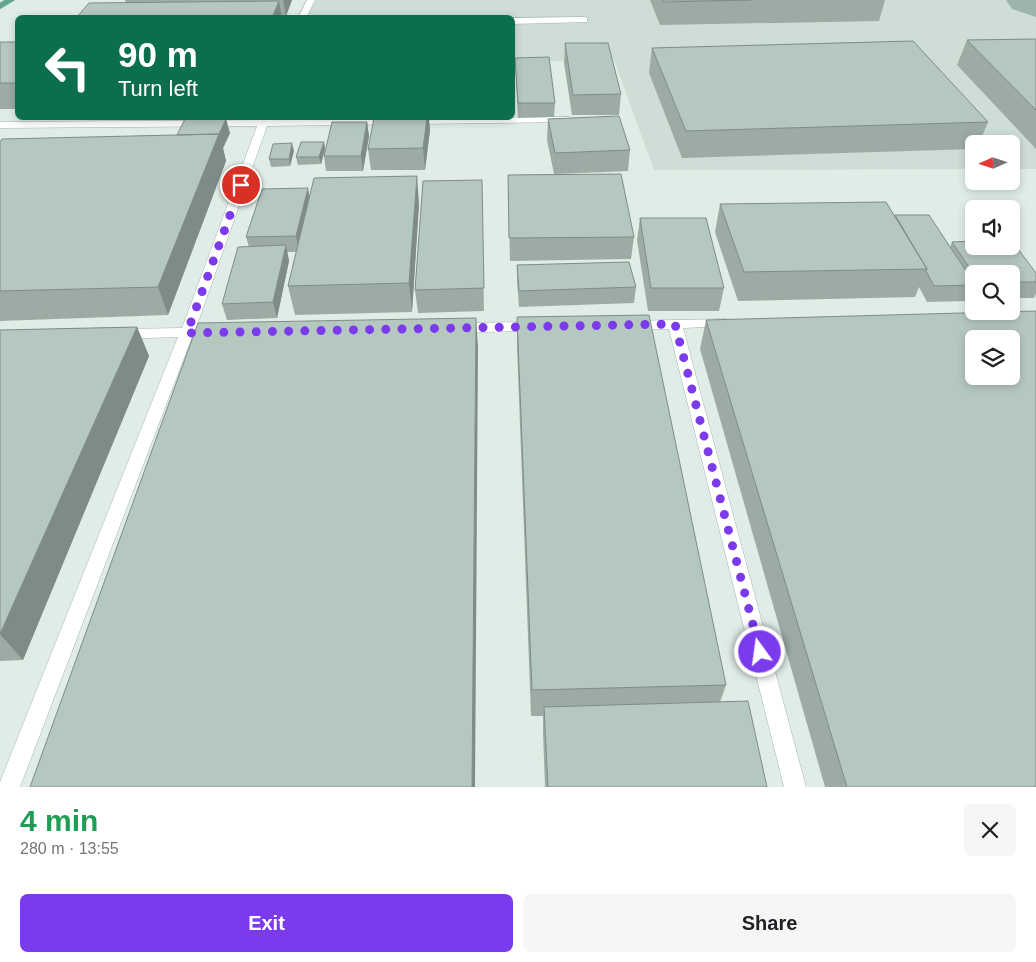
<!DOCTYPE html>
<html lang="en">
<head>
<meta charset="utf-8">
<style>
	:root { --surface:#fff; --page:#f6f6f6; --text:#202124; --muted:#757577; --accent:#7c3aed }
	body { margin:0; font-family:Helvetica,sans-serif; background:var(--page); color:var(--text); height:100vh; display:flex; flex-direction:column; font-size:19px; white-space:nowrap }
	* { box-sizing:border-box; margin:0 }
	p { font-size:16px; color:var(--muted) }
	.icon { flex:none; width:28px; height:28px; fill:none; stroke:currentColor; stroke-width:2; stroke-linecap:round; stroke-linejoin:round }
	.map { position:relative; height:787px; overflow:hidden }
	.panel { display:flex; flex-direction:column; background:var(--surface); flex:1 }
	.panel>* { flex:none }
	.banner { position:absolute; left:15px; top:15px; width:500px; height:105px; border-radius:8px; box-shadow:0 2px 8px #0003; background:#0b6e4f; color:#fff; overflow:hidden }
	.needle { width:32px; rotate:267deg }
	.fabs { position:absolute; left:965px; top:135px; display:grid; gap:10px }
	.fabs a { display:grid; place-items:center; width:55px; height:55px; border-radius:8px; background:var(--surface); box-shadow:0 2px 8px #0003; font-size:25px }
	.pin { position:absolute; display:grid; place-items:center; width:42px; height:42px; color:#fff; margin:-21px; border:2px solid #fff; border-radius:50%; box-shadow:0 1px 5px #0007 }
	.me { position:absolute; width:55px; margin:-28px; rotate:346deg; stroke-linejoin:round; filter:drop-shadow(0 0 4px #0008) }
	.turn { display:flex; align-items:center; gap:18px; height:105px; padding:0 20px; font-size:22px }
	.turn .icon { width:65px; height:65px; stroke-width:2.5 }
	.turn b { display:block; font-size:35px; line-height:42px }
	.round { display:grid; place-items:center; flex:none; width:52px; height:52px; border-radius:8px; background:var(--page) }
	.head { display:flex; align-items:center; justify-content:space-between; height:85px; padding:0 20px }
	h1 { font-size:30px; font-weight:700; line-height:38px; color:#1e9e55 }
	.action { display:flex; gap:10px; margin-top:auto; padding:10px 20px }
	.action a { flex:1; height:58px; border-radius:8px; background:var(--accent); color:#fff; font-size:20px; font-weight:700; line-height:58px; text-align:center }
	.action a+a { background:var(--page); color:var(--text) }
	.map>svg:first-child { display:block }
</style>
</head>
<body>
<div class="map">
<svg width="1036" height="787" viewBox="0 0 1036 787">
	<rect width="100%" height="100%" fill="#e0ede6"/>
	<!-- built -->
	<path fill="#ceddd5" d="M 310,0 L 1036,0 L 1036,169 L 1011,169 L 1011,144 L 974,144 L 974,169 L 654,170 L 614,60 L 513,62 L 512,18 L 305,18 Z"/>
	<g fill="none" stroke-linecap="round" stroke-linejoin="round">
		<!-- taxiway -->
		<path fill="#9cb4aa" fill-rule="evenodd" d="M 1006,0 L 1036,0 L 1036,17 L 1012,9 Z"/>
		<defs>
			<path id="lane" d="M 307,0 L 315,0 L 306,18 L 298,18 Z
				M 584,17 L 587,18 L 587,22 L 512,24 L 512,18 Z
				M 568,117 L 573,120 L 572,122 L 267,126 L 196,328 L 220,329 L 222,332 L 220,335 L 192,337 L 20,787 L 0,787 L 0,782 L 178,337 L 120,339 L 115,337 L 113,334 L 115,331 L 120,329 L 182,328 L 257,126 L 0,128 L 0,122 L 257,120 L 257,118 L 267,118 L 267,120 Z
				M 725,319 L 730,320 L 732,323 L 730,326 L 683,328 L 806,787 L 784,787 L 669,329 L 630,329 L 625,328 L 623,325 L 625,322 L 630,321 Z
				M 537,322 L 542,324 L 544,327 L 542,330 L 458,333 L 453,331 L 451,328 L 453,325 L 458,323 Z"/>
			<path id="primary" d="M 5,0 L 15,0 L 0,9 L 0,3 Z"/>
		</defs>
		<!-- lane casing -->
		<use href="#lane" stroke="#a2b5ad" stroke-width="1"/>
		<!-- primary casing -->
		<use href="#primary" stroke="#c0c9c6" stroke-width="1"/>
		<!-- lane -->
		<use href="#lane" fill="#fff" fill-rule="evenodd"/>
		<!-- primary -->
		<use href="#primary" fill="#60a78f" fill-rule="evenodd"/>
	</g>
	<!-- wall -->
	<path fill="#9caca4" d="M 125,0 L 292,0 L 286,16 L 282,16 L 126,3 Z
		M 650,0 L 885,0 L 879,21 L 660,25 Z
		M 1036,39 L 1036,149 L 957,65 L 967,40 Z
		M 0,42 L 18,42 L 18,109 L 0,109 Z
		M 565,43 L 621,94 L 619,115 L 572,115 L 564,63 Z
		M 652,48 L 988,122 L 979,144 L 974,144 L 974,149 L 682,158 L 649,73 Z
		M 515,58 L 555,103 L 554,117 L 518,118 Z
		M 548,119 L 630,150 L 628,171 L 556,174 L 634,237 L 631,259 L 510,261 L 508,175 L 554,174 L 547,140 Z
		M 367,122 L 369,136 L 363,171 L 326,171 L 324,156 Z
		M 430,130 L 425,170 L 371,170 L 368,149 Z
		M 230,133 L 223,148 L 226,161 L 168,315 L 0,321 L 0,142 Z
		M 324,142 L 325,149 L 321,164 L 298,165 L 296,157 Z
		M 294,151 L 290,166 L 271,167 L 269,159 Z
		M 310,196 L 419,204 L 412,312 L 295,315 L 288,286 L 296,252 L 287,252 L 289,261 L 277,318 L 227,320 L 222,304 L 249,247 L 246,237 Z
		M 482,202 L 484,311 L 418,313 L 415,290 Z
		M 720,204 L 895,215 L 950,247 L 952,242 L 1036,273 L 1036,294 L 1034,298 L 1011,298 L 1011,274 L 974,274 L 974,299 L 973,299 L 970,295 L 967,301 L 927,302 L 919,287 L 915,297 L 738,301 L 715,232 Z
		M 640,218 L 724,288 L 719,311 L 648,311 L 637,240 Z
		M 517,265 L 636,287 L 634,303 L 519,307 L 517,281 Z
		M 517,317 L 726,685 L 720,702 L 767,787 L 545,787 L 543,732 L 543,716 L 531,716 L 517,346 Z
		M 706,320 L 1036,787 L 825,787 L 700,349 Z
		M 137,327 L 149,356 L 23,660 L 0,661 L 0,330 Z"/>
	<!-- shaded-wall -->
	<path fill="#7f8c86" d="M 283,0 L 292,0 L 286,16 Z
		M 279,1 L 282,18 L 272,18 Z
		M 427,118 L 429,118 L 430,130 L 425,170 L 423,148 Z
		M 226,119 L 230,133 L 223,148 L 226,161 L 168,315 L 158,287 L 216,140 Z
		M 367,122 L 369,136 L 363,171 L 361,156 Z
		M 324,142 L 325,149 L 321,164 L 319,157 Z
		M 292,143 L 294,151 L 290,166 L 289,159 Z
		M 417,176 L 419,204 L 412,312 L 409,283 Z
		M 308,188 L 311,203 L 299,251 L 296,236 Z
		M 286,245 L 289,261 L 277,318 L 273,302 Z
		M 476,318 L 478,347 L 475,787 L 472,787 Z
		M 137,327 L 149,356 L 23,660 L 0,634 Z"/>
	<!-- building -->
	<path fill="#b5c8bf" stroke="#7f8c86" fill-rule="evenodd" d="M 662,0 L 751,0 L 663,2 Z
		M 279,1 L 272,18 L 76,18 L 89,3 Z
		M 1036,39 L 1036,110 L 967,40 Z
		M 913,41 L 988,122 L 686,131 L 652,48 Z
		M 0,42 L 18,42 L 18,83 L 0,83 Z
		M 565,43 L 608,43 L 621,94 L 573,95 Z
		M 549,57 L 555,103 L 518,103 L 515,58 Z
		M 619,116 L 630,150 L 555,153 L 548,119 Z
		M 374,118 L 427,118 L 423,148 L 368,149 Z
		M 185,119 L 226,119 L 219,134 L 177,135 Z
		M 332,122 L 367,122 L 361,156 L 324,156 Z
		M 219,134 L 158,287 L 0,291 L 0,142 L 2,139 Z
		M 301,142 L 324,142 L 319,157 L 296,157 Z
		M 292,143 L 289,159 L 269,159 L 273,144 Z
		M 621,174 L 634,237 L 509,238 L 508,175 Z
		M 417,176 L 409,283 L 288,286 L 314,178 Z
		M 482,180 L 484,288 L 415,290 L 423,181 Z
		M 308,188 L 296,236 L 246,237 L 262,189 Z
		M 886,202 L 927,269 L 744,272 L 720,204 Z
		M 895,215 L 929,215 L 974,283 L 974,285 L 934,286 L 926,271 L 927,269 Z
		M 640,218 L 706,218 L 724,288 L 651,288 Z
		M 974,241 L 974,246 L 1011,246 L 1012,241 L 1036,273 L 1036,282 L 1011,282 L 1011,274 L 974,274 L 952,242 Z
		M 286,245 L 273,302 L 222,304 L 238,247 Z
		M 629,262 L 636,287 L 519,291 L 517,265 Z
		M 1036,311 L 1036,787 L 847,787 L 706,320 ZM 974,339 L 1011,339 L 1011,376 L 974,376 Z
		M 649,315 L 726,685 L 532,690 L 517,317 Z
		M 476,318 L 472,787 L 30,787 L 198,323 Z
		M 137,327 L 0,634 L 0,330 Z
		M 748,701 L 767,787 L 548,787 L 544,707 Z"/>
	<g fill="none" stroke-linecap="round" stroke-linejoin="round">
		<!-- route -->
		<path stroke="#7c3aed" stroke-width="9" stroke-dasharray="0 16.2" d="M 241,185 L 187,333 L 675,324 L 760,652"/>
	</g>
</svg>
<div class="fabs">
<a><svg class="needle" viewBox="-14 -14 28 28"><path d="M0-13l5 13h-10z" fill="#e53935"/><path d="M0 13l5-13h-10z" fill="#757577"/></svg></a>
<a><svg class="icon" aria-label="sound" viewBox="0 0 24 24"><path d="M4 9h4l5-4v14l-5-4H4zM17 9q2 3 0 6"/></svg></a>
<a><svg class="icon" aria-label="search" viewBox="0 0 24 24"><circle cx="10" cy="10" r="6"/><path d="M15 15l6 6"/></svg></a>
<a><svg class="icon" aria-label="layers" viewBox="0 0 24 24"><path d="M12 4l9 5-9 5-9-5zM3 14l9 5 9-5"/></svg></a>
</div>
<div class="pin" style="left:241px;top:185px;background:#d93025"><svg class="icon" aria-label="arrive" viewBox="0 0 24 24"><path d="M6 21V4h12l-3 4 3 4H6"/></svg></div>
<svg class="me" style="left:760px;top:652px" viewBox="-20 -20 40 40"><circle r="17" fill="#7c3aed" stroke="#fff" stroke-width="3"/><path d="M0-11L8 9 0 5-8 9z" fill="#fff"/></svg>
<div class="banner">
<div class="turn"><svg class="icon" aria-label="left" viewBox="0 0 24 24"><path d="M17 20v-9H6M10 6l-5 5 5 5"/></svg><div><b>90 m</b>Turn left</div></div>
</div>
</div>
<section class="panel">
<div class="head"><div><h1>4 min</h1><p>280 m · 13:55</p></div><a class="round"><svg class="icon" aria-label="close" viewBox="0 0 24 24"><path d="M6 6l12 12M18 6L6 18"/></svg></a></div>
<div class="action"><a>Exit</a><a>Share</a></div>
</section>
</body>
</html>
